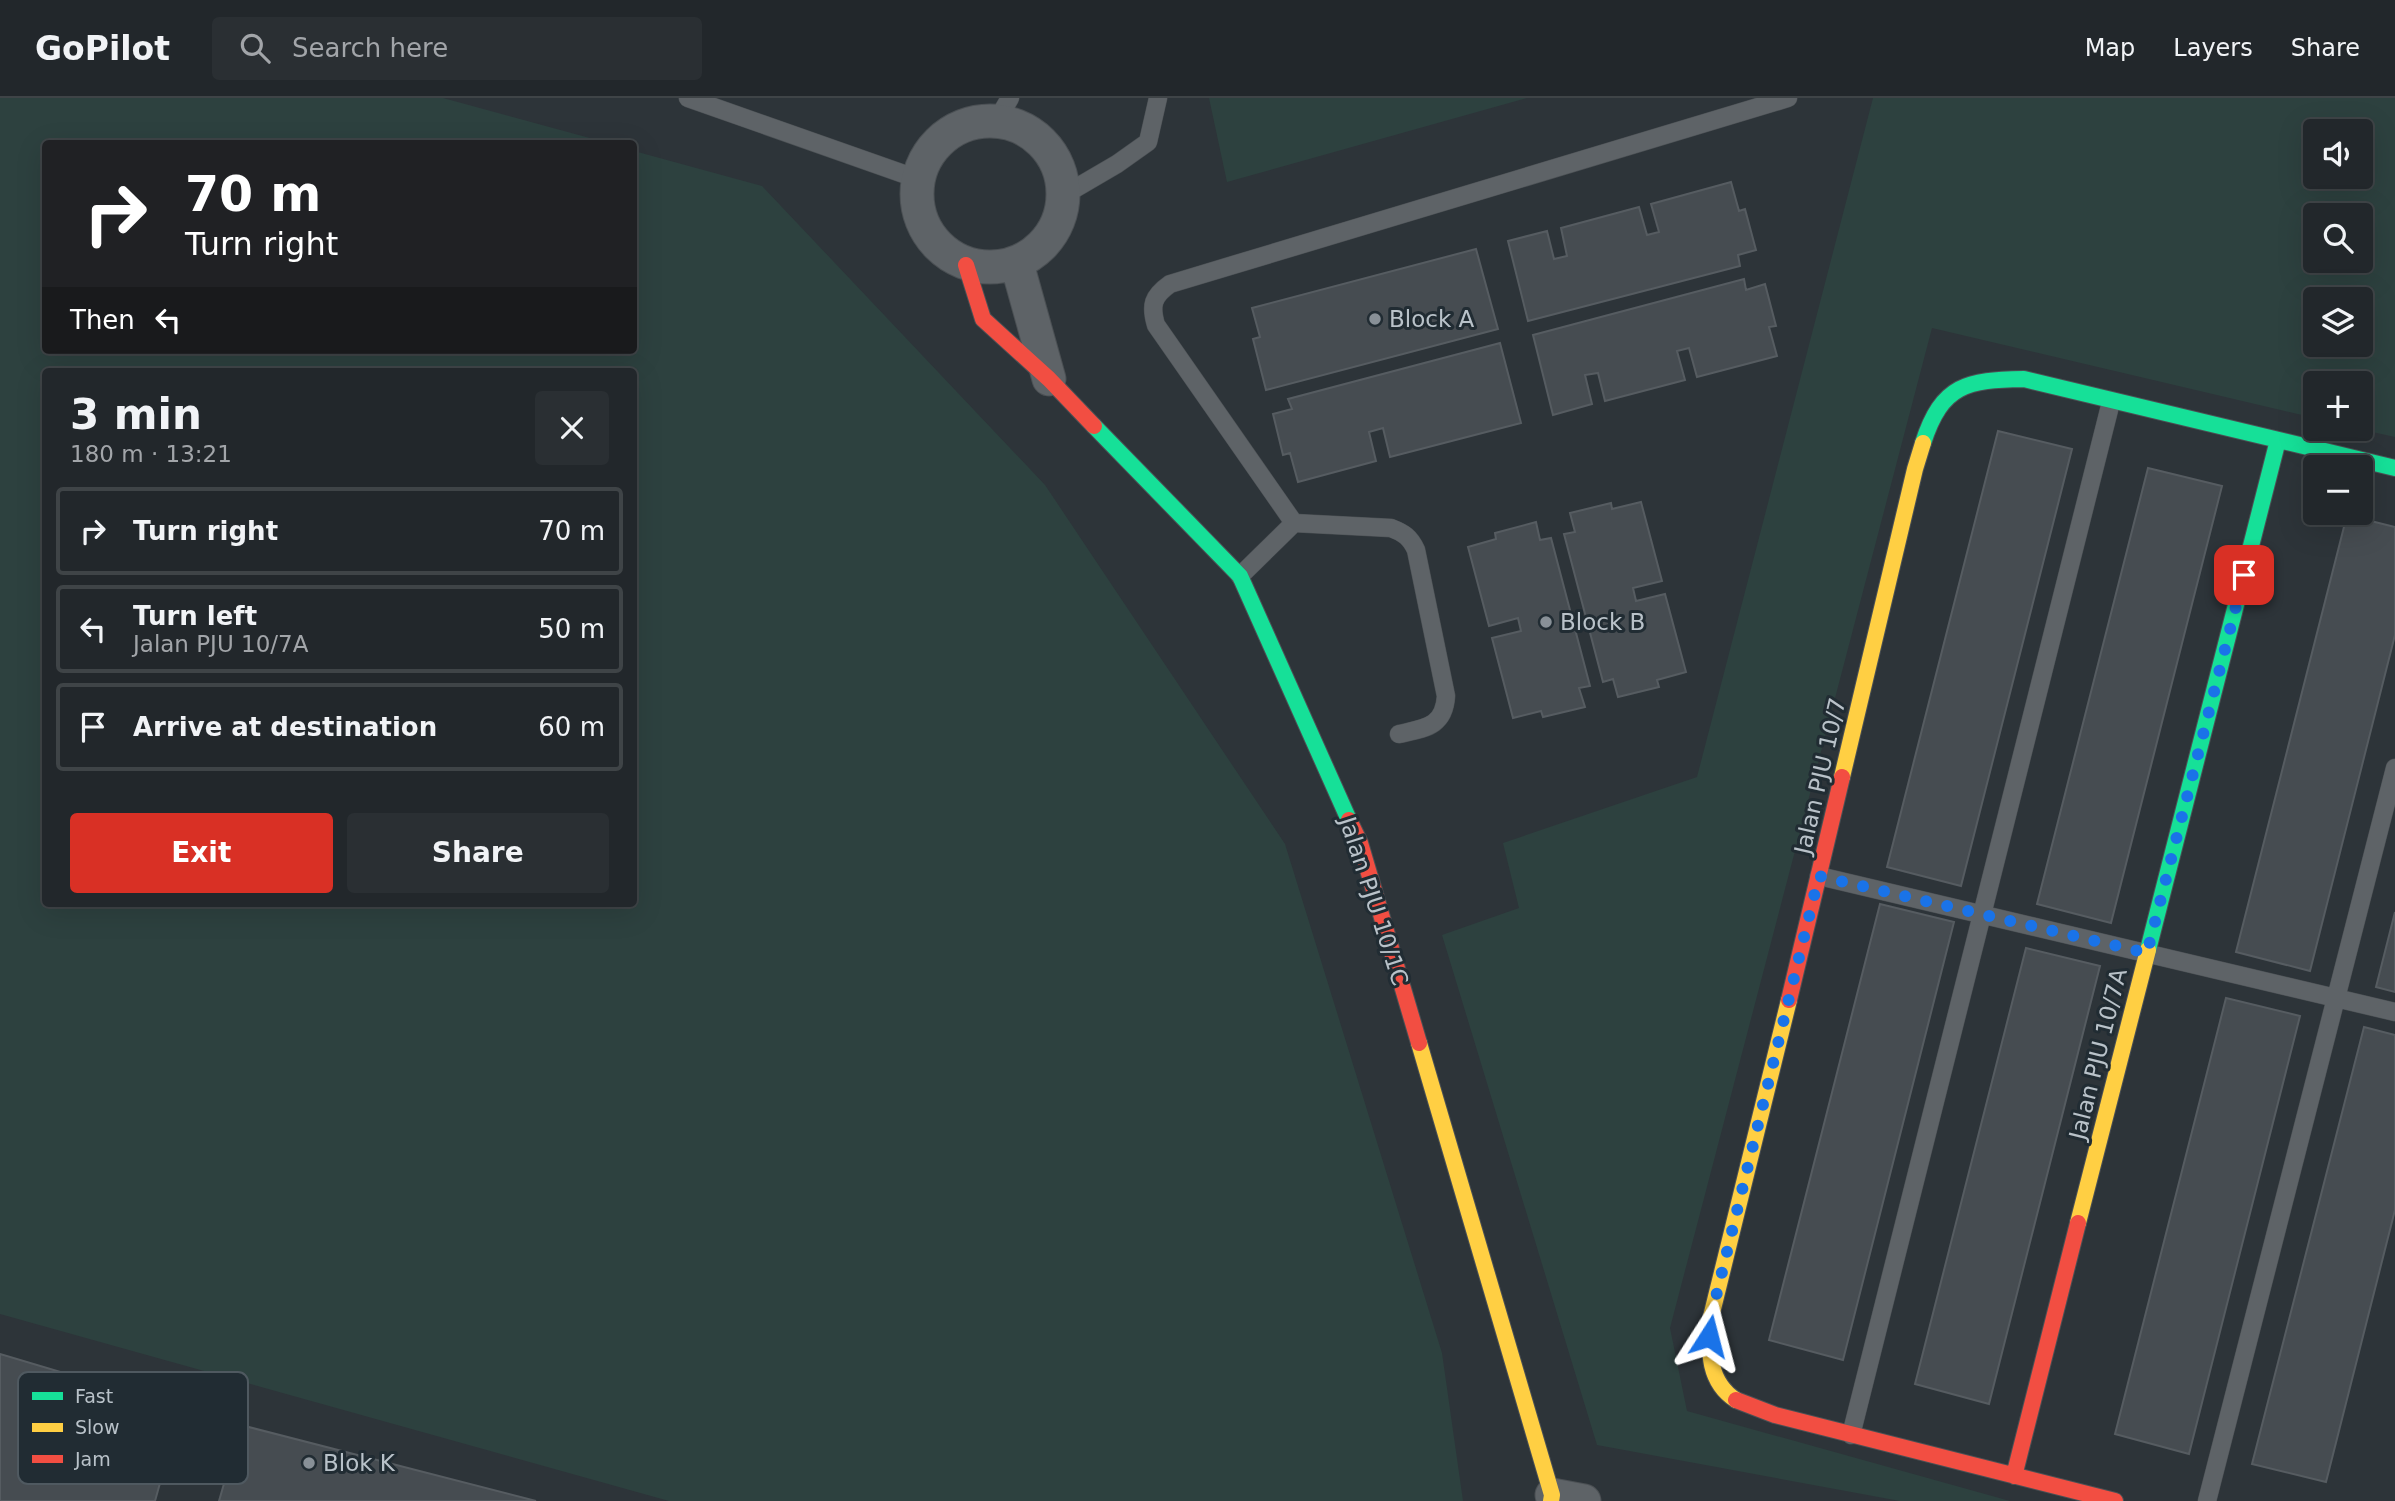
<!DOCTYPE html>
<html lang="en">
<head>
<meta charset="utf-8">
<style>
	:root { --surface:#22272b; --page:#2a2f33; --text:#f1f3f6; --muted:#a2a5a9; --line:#3f4447; --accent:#d93025 }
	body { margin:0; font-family:"DejaVu Sans",sans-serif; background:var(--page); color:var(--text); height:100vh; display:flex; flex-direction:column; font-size:26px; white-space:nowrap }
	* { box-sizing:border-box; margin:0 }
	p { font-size:23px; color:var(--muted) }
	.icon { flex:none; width:38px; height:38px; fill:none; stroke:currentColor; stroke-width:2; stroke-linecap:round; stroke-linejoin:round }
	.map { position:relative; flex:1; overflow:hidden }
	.details { position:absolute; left:42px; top:270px; width:595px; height:539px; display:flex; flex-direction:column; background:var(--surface); border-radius:7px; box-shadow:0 7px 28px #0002,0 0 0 2px var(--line) }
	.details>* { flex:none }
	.banner { position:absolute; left:42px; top:42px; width:595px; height:214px; border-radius:7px; box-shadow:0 7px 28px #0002,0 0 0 2px var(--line); background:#202124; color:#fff; overflow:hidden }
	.buttons { position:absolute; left:2303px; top:21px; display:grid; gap:14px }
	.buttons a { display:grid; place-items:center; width:70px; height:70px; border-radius:7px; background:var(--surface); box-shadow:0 7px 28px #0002,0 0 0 2px var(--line); font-size:35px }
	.pin { position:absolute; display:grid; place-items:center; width:60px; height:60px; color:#fff; margin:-30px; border-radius:14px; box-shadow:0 4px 10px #0006 }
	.me { position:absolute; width:77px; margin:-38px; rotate:9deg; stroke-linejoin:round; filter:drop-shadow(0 0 5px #0008) }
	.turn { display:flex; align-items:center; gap:24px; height:147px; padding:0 28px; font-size:32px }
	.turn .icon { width:91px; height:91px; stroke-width:2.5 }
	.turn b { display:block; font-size:49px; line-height:60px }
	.then { display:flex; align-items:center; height:66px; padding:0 28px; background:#0003; gap:14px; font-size:26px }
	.round { display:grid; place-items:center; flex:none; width:74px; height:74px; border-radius:7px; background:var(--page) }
	.headline { display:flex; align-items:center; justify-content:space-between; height:119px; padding:0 28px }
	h1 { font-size:42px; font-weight:600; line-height:52px }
	.action { display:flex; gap:14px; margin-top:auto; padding:14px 28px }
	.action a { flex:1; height:80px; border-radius:7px; background:var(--accent); color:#fff; font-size:28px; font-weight:600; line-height:80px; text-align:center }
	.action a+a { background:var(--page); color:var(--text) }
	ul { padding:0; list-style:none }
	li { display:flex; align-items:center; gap:21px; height:88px; margin:0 14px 10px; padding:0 14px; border:4px solid var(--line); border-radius:7px }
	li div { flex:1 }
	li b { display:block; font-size:26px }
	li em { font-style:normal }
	header { display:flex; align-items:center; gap:42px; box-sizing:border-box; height:98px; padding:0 35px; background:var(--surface); border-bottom:2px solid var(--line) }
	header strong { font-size:33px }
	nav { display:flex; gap:38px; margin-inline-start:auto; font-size:24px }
	.search { width:490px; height:63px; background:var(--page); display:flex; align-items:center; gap:18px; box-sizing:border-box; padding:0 24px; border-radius:7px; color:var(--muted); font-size:26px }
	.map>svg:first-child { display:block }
</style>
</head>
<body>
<header>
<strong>GoPilot</strong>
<div class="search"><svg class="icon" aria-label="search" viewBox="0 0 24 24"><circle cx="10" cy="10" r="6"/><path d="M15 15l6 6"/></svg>Search here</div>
<nav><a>Map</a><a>Layers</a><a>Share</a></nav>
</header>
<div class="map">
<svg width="2395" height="1403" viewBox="0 0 2395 1403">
	<rect width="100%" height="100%" fill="#2d3439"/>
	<!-- green -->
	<path fill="#2d413f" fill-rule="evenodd" d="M 0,0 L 443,0 L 608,45 L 46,46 L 46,252 L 634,252 L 634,53 L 762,88 L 1045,387 L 1285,746 L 1442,1255 L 1463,1403 L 669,1403 L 0,1216 ZM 46,273 L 634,273 L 634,805 L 46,805 Z
		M 1209,0 L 1527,0 L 1227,84 Z
		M 1873,0 L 2395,0 L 2395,339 L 2359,331 L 2361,285 L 2315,285 L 2315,320 L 1932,230 L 1670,1230 L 1687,1313 L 2010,1403 L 1900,1403 L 1597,1347 L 1442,837 L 1519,810 L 1503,745 L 1697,679 ZM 2315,33 L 2361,33 L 2361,79 L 2315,79 ZM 2315,117 L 2361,117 L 2361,163 L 2315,163 ZM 2315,201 L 2361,201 L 2361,247 L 2315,247 Z"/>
	<!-- building -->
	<path fill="#464c51" stroke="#565c61" stroke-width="2" d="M 1731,84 L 1739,113 L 1745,111 L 1756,152 L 1738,157 L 1740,168 L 1528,223 L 1508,143 L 1547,133 L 1554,161 L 1567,158 L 1561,130 L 1639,109 L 1647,137 L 1659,134 L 1651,106 Z
		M 1476,151 L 1498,231 L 1266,292 L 1253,241 L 1260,239 L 1252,210 Z
		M 1744,181 L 1746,192 L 1765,186 L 1776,228 L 1769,229 L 1777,258 L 1697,279 L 1689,250 L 1677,253 L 1685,282 L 1605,303 L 1598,275 L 1585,277 L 1592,306 L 1553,317 L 1533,237 Z
		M 1500,245 L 1521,325 L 1390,359 L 1383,330 L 1369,334 L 1376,363 L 1298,384 L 1290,355 L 1283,357 L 1273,316 L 1292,311 L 1288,301 Z
		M 1998,333 L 2072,351 L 1961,788 L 1887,769 Z
		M 2148,370 L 2222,388 L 2111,825 L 2037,806 Z
		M 1641,404 L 1662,483 L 1633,490 L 1636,503 L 1665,496 L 1686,574 L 1657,582 L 1659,589 L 1618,599 L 1613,581 L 1603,584 L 1564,436 L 1575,434 L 1570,415 L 1611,405 L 1612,411 Z
		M 2347,417 L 2395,429 L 2395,537 L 2310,873 L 2236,854 Z
		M 1536,424 L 1540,442 L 1551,440 L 1590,588 L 1579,590 L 1585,609 L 1543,619 L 1541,613 L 1513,620 L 1492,540 L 1521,533 L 1518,520 L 1489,528 L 1468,449 L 1496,441 L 1495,435 Z
		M 1880,806 L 1954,824 L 1843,1262 L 1769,1242 Z
		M 2395,814 L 2395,894 L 2376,889 Z
		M 2026,850 L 2100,868 L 1989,1306 L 1915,1286 Z
		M 2226,900 L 2300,918 L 2189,1356 L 2115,1336 Z
		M 2364,929 L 2395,937 L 2395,1112 L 2326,1384 L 2252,1366 Z
		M 0,1256 L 181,1310 L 155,1403 L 0,1403 Z
		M 241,1327 L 536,1403 L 219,1403 Z"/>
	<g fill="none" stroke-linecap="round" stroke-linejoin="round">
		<defs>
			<path id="lane" d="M 688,0 L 918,81
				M 997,22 L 1010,0
				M 1064,97 L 1117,66 L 1148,44 L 1158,0
				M 1294,425 L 1156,227 C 1150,207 1153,198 1170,186 L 1788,0
				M 1240,478 L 1294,425 L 1391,430 C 1404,435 1410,439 1416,452 L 1446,598 C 1444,629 1425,630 1399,636
				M 1819,778 L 2395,914
				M 1851,1337 L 2111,304
				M 2207,1403 L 2395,670"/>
			<path id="street" d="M917 96a73 73 0 1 1 146 0a73 73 0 1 1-146 0Z
				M 1017,166 L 1049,281
				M 1552,1397 L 1584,1403"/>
			<path id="fast" d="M 1094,328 L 1240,478 L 1349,722
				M 1923,345 C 1942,286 1967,282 2024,281 L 2395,370
				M 2148,852 L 2278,342"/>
			<path id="slow" d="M 1842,679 L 1915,371 L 1923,345
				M 1419,945 L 1552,1397 L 1551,1403
				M 2078,1125 L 2148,852
				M 1736,1302 C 1708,1284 1709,1254 1710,1223 L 1789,902"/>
			<path id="jam" d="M 966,167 L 983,221 L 1049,281 L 1094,328
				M 1349,722 L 1360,745 L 1419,945
				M 1789,902 L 1842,679
				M 1736,1302 L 1775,1317 L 2115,1403
				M 2014,1378 L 2078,1125"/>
		</defs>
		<!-- lane casing -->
		<use href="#lane" stroke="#4b5054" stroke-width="19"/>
		<!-- street casing -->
		<use href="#street" stroke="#4b5054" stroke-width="35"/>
		<!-- fast casing -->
		<use href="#fast" stroke="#4b5054" stroke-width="18"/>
		<!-- slow casing -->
		<use href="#slow" stroke="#4b5054" stroke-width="18"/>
		<!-- jam casing -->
		<use href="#jam" stroke="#4b5054" stroke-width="18"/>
		<!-- lane -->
		<use href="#lane" stroke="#5e6367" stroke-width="18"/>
		<!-- street -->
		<use href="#street" stroke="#5e6367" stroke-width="33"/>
		<!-- fast -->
		<use href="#fast" stroke="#16e098" stroke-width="16"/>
		<!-- slow -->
		<use href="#slow" stroke="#ffcf43" stroke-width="16"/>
		<!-- jam -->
		<use href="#jam" stroke="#f24e42" stroke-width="16"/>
	</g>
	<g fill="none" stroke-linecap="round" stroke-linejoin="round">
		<!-- route -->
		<path stroke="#1a73e8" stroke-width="12" stroke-dasharray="0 21.6" d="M 1709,1238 L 1710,1223 L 1819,778 L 2147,855 L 2244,477"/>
	</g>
	<!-- markers -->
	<g fill="#889097" stroke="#212c33" stroke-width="2.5">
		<circle cx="1375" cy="221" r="7"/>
		<circle cx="1546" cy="524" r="7"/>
		<circle cx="309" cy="1365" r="7"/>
	</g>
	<g text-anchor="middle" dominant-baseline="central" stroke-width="6" stroke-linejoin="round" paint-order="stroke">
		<!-- poi labels -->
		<g font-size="23" fill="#b9c2c9" stroke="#212c33" text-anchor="start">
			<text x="1389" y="221">Block A</text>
			<text x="1560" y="524">Block B</text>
			<text x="323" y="1365">Blok K</text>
		</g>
		<!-- street labels -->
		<g font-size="23" fill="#b9c2c9" stroke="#212c33">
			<text transform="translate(1820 678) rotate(-77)">Jalan PJU 10/7</text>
			<text transform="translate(1374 803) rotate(72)">Jalan PJU 10/1C</text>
			<text transform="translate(2098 956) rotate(-76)">Jalan PJU 10/7A</text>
		</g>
	</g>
	<!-- legend -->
	<rect x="18" y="1274" width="230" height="112" rx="10" fill="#212c33" stroke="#4f5960" stroke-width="2"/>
	<rect x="32" y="1294" width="31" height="8" fill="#16e098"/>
	<rect x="32" y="1325" width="31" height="9" fill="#ffcf43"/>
	<rect x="32" y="1357" width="31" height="8" fill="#f24e42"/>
	<g font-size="19" fill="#b9c2c9">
		<text x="75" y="1305">Fast</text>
		<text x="75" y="1336">Slow</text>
		<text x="75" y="1368">Jam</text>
	</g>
</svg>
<div class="buttons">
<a><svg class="icon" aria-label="sound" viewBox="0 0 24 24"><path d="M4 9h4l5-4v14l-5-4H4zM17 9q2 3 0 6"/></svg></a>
<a><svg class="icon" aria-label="search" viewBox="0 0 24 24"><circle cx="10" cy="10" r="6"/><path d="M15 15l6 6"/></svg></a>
<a><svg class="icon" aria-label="layers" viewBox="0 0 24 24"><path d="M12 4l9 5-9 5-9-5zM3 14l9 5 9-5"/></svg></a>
<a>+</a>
<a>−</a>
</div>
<div class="pin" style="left:2244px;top:477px;background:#d93025"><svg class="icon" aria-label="arrive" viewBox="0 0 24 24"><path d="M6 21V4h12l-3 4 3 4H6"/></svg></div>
<svg class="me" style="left:1709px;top:1238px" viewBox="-20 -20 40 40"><path d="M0-17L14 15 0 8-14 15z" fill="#1a73e8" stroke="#fff" stroke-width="4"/></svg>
<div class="banner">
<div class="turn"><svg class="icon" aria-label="right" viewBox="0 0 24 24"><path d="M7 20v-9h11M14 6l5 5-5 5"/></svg><div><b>70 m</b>Turn right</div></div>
<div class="then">Then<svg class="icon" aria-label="left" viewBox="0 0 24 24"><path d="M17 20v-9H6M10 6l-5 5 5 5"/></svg></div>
</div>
<section class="details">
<div class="headline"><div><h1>3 min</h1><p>180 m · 13:21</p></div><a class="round"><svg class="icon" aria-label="close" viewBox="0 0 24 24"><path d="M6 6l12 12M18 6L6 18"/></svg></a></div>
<ul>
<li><svg class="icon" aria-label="right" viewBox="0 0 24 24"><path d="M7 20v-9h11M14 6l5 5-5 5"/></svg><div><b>Turn right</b></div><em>70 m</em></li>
<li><svg class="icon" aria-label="left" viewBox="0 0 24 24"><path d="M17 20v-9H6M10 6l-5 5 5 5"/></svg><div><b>Turn left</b><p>Jalan PJU 10/7A</p></div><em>50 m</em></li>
<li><svg class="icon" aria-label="arrive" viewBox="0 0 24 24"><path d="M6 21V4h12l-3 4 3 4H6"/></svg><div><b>Arrive at destination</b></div><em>60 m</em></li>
</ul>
<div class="action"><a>Exit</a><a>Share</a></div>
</section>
</div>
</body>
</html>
